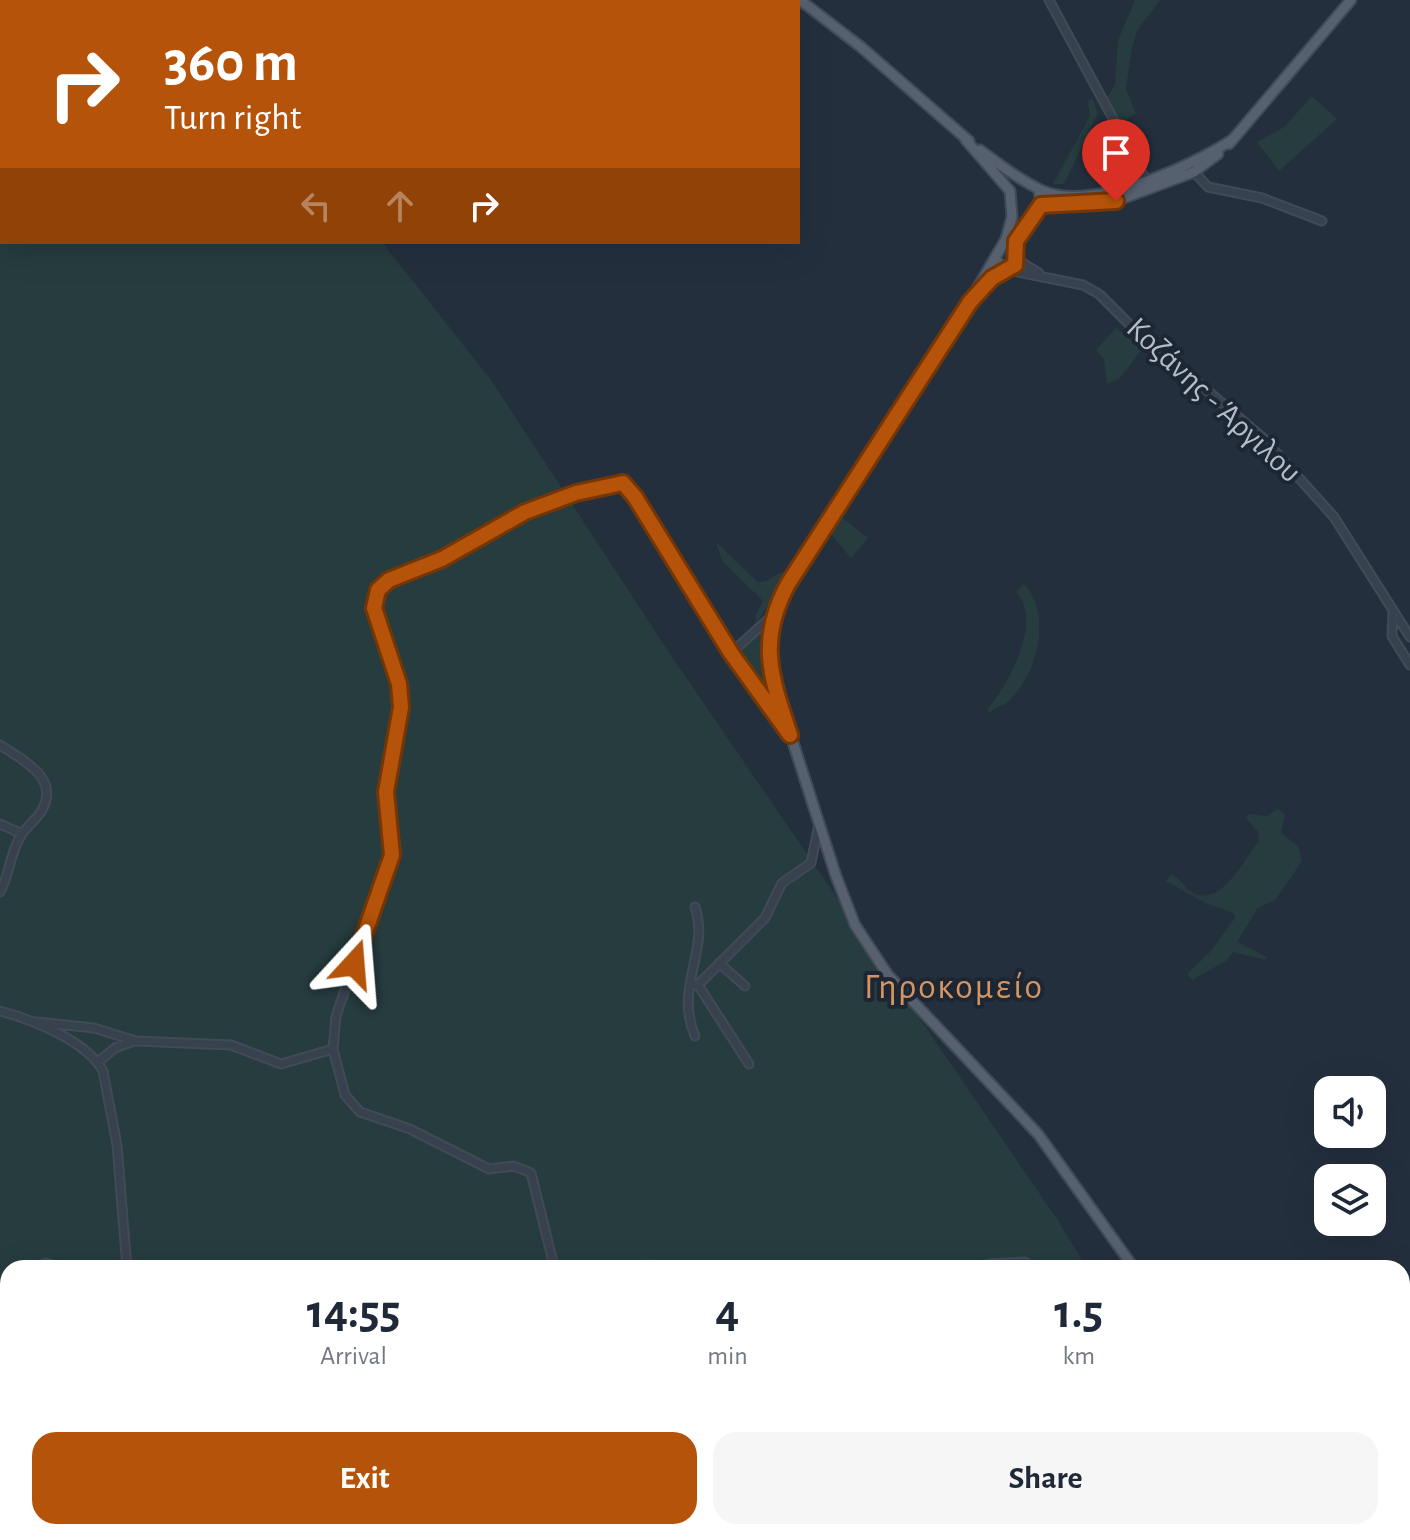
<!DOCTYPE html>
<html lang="en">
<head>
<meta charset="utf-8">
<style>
	:root { --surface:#fff; --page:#f6f6f7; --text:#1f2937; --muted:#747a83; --accent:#b45309 }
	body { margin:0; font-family:"Alegreya Sans",sans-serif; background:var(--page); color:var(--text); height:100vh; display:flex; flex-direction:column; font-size:30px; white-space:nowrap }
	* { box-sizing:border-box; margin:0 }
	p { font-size:26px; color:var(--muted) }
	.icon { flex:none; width:44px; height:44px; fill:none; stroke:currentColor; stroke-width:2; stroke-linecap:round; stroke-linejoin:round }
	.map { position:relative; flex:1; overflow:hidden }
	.drawer { position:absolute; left:0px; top:1260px; width:1410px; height:280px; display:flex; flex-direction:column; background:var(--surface); border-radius:24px 24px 0 0; box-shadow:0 8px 32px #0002 }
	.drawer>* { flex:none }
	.banner { position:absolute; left:0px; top:0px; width:800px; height:244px; box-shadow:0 8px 32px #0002; background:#b45309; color:#fff; overflow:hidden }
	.buttons { position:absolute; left:1314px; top:1076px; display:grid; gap:16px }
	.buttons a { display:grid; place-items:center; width:72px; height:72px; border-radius:16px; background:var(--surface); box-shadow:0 8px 32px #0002; font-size:40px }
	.pin { position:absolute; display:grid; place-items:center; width:68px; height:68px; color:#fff; margin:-82px -34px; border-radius:50% 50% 50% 0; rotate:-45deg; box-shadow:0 0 8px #0007 }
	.pin .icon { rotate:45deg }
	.me { position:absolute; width:88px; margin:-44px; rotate:19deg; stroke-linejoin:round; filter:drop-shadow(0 0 6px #0008) }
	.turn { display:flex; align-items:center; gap:28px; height:168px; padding:0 32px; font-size:36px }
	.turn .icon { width:104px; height:104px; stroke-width:2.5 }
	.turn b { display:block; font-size:56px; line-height:68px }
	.lanes { display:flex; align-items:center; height:76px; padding:0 32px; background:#0003; justify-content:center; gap:40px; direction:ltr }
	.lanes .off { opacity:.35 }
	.eta { display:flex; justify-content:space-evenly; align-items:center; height:136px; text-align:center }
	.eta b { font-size:48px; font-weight:700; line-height:56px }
	.button { display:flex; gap:16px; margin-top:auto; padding:16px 32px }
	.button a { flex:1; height:92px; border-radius:24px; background:var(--accent); color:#fff; font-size:32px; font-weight:700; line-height:92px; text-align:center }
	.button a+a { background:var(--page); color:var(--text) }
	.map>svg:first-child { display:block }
</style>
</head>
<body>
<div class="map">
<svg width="1410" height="1540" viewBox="0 0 1410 1540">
	<rect width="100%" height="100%" fill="#242f3e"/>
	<!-- green -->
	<path fill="#263c3f" d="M 0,0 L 189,2 L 2,2 L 2,242 L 382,242 L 491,380 L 670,654 L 1057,1219 L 1087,1268 L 8,1268 L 8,1532 L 1209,1532 L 1209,1540 L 0,1540 Z
		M 1135,0 L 1160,0 L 1137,31 L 1132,47 L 1126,89 L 1136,114 L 1120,123 L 1107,97 L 1115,85 L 1118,40 Z
		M 1312,96 L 1337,119 L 1279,171 L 1257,142 L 1284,127 Z
		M 1092,98 L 1098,113 L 1064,184 L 1053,184 L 1090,116 L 1088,101 Z
		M 1116,328 L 1142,349 L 1120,378 L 1107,384 L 1104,359 L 1096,350 Z
		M 840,516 L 868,538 L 851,558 L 829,532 Z
		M 716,542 L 758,582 L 766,581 L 781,572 L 786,574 L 757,623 L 755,616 L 763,601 L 722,561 Z
		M 1024,584 C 1052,613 1038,672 1011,699 C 1003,708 1000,703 989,713 L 988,709 C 1008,684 1044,621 1016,592 Z
		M 764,629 L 764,665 L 771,694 L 750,678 L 736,654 Z
		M 1278,809 L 1285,814 L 1281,833 L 1298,846 L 1302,861 L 1276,899 L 1257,909 L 1237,942 L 1267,957 L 1265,960 L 1233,952 L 1226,961 L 1192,980 L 1187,974 L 1210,952 L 1235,918 L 1233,913 L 1205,903 L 1166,881 L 1171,874 C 1180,878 1182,885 1190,891 C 1219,912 1245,858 1259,841 L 1258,832 L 1246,818 L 1248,814 L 1267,816 Z"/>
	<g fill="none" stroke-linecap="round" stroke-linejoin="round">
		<defs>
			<path id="minor" d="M 1049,0 L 1146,180
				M 1194,172 L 1208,187 L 1262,198 L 1322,221
				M 1016,259 L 1039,273
				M 1008,270 L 1083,285 L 1099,294 L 1128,323 L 1264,439 L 1334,517 L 1410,637
				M 1393,613 L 1392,636 L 1410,665
				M 731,653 L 774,614
				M 0,745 C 23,760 60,778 42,810 C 37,819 28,825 22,834 C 10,851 10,874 0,892
				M 0,824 L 22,834
				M 695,907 C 710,952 674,986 695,1036
				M 719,963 L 745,986
				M 690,985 L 698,985 L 765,918 L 782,883 L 811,863 L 819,824
				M 698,985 L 749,1064
				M 0,1011 C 31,1019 87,1041 103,1071 L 117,1145 L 127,1268
				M 37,1022 L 94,1028 L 136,1041 L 231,1045 L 281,1064 L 333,1049 L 336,1016 L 392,855 L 386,792 L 401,694 L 377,623 L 375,597 L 389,580 L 442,559 L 525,512 L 614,483 L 626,485 L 731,653 L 787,731
				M 333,1049 L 345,1095 L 360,1112 L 410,1129 L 489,1169 L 514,1166 L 531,1173 L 554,1266 L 558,1268
				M 98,1062 L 115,1048 L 134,1041
				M 34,1268 L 46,1263 L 63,1268
				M 606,1268 L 650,1265 L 688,1268
				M 717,1268 L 775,1268
				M 977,1268 L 990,1264 L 1025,1262 L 1032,1268
				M 0,1287 L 8,1284
				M 188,1532 L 192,1540
				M 1357,1532 L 1368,1540
				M 74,1540 L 78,1532
				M 418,1540 L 423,1532"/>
			<path id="major" d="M 800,0 L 861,47 L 969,141
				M 965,139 L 1010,191 L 1012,217 L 1006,239 L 947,340 L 788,584 L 769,632 L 771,674 L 836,876 L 855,925 L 888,975 L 1038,1134 L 1134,1268
				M 1229,144 L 1351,0
				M 980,150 C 1000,165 1020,180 1041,190 C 1090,213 1190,167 1232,140
				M 1041,205 L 1116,201 L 1194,172 L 1218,154
				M 996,259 L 1003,270 L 1015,265 L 1016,241 L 1041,205 L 1039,190
				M 1306,1532 L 1312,1540"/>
		</defs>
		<!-- minor casing -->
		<use href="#minor" stroke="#414a57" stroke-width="11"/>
		<!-- major casing -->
		<use href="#major" stroke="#414a57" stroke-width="13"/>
		<!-- minor -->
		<use href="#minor" stroke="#38414e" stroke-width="7"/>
		<!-- major -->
		<use href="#major" stroke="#56606e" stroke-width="9"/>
	</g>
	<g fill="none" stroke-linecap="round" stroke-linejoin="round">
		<defs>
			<path id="route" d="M 354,964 L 392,855 L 386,792 L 401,707 L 399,684 L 374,608 L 378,590 L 389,580 L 442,559 L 525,512 L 576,493 L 623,483 L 635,497 L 731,653 L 790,735 C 771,678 757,641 788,584 L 970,302 L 992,278 L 1015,265 L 1016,241 L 1041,205 L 1116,201"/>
		</defs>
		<!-- route casing -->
		<use href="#route" stroke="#753606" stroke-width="20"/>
		<!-- route -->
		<use href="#route" stroke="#b45309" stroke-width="14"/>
	</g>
	<g text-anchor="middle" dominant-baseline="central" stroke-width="8" stroke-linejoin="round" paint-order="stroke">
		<!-- street labels -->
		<g font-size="32" fill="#b4bcc9" stroke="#1d2633">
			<text transform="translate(1214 400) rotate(43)">Κοζάνης - Άργιλου</text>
		</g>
		<!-- quarter labels -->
		<g font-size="36" letter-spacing="2" fill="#d59563" stroke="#1d2633">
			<text x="954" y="987">Γηροκομείο</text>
		</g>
	</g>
</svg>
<div class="buttons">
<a><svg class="icon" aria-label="sound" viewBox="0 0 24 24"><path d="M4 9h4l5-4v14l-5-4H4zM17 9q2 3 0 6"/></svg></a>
<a><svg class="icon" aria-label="layers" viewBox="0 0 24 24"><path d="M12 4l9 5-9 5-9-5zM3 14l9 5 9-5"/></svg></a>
</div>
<div class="pin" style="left:1116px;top:201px;background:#d93025"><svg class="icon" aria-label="arrive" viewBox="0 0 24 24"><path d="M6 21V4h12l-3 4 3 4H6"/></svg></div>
<svg class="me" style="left:354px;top:964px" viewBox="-20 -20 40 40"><path d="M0-17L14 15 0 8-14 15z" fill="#b45309" stroke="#fff" stroke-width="4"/></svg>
<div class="banner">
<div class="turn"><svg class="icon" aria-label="right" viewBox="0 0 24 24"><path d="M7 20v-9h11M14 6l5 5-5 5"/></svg><div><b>360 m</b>Turn right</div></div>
<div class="lanes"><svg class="icon off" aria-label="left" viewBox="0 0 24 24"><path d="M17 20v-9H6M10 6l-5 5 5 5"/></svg><svg class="icon off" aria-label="ahead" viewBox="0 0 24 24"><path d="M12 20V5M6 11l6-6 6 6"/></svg><svg class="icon" aria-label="right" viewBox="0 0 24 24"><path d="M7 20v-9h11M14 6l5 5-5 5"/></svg></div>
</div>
<section class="drawer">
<div class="eta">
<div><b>14:55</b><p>Arrival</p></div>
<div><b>4</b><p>min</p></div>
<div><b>1.5</b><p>km</p></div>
</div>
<div class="button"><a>Exit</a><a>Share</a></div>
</section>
</div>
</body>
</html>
